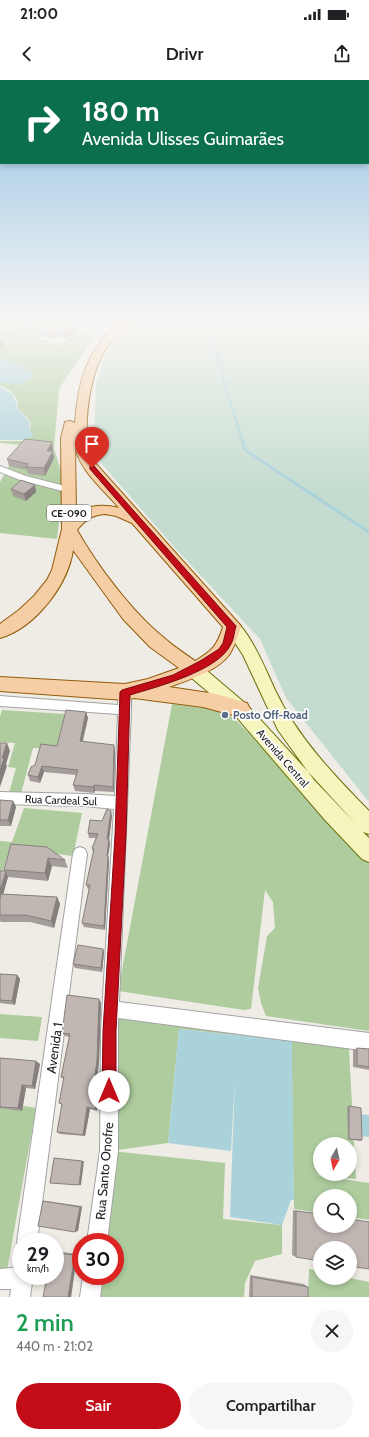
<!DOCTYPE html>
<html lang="pt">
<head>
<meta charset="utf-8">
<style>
	:root { --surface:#fff; --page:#f6f6f6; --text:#202124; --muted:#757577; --accent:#c20d18 }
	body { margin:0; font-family:Cabin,sans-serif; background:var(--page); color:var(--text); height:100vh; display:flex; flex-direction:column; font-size:15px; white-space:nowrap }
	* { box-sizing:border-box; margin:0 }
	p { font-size:13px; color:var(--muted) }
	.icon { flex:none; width:22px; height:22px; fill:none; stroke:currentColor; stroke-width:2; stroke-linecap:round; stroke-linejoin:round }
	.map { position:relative; height:1217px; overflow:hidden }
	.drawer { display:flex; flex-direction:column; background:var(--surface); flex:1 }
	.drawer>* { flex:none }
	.guide { position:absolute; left:0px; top:0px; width:369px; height:84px; box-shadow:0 2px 6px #0003; background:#0b6e4f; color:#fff; overflow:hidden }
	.needle { width:26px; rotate:189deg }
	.buttons { position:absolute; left:313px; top:1057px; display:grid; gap:8px }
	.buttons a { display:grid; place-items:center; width:44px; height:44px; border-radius:50%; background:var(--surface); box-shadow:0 2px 6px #0003; font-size:20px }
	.speed { position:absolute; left:12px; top:1153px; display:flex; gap:8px; font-size:20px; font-weight:700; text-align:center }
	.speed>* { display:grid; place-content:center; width:52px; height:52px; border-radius:50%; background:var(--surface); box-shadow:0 2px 6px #0003; line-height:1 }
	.speed small { font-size:10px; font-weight:400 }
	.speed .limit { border:6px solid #d22; background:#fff; color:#111 }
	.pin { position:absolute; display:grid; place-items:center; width:34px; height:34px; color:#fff; margin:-41px -17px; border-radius:50% 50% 50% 0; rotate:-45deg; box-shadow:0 0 4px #0007 }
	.pin .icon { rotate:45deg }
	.me { position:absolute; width:44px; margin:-22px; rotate:0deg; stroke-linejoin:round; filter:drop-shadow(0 0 3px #0008) }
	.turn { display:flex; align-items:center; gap:14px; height:84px; padding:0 16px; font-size:18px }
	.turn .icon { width:52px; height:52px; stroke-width:2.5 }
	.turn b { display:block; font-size:28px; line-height:34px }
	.round { display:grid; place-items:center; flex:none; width:42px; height:42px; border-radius:21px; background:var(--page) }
	.summary { display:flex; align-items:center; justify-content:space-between; height:68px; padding:0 16px }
	h1 { font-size:24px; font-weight:600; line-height:30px; color:#1e9e55 }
	.cta { display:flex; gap:8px; margin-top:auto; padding:8px 16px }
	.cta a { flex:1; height:46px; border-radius:24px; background:var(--accent); color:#fff; font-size:16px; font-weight:600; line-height:46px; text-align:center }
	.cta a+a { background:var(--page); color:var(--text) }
	.status { display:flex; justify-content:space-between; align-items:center; height:28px; padding:0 20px; background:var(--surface); direction:ltr }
	.status svg { height:11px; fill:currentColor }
	header { display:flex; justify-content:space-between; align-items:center; height:52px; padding:0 16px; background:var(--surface); font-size:18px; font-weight:600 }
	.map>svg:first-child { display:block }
</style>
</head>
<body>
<div class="status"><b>21:00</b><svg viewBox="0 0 49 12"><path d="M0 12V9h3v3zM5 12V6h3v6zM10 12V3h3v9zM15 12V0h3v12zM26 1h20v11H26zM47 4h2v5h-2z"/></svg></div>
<header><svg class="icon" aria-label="back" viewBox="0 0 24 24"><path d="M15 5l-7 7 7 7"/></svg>Drivr<svg class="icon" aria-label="share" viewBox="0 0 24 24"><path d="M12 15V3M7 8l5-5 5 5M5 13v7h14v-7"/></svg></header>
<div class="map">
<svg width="369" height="1217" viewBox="0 0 369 1217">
	<rect width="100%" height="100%" fill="#efece6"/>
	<!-- forest -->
	<path fill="#aecc9e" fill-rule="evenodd" d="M 0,242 L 26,242 L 58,247 L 39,258 L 59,265 L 77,252 L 94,256 L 59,309 L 54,368 L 64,401 L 57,459 L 0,453 L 0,402 L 21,365 L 0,363 L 0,361 L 23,361 L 30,349 L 31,342 L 18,328 C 18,316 11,309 0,306 Z
		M 172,624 L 220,630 L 235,639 L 369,780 L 369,951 L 266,936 L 261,923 L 258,908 L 267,856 L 275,848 L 273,822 L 265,810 L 251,929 L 244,930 L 118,911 Z
		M 2,630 L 65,634 L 56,669 L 33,668 L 21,714 L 9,713 L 16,688 L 8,687 L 15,663 L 0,662 L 0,637 Z
		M 24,728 L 82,733 L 73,776 L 10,768 L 2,793 L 0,793 L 0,761 L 12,762 Z
		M 117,925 L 348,950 L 356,1099 L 310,1094 L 369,1103 L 369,1140 L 350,1137 L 350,1116 L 320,1116 L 320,1133 L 294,1129 L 291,961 L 179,949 L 168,1063 L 111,1071 L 225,1083 L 223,1139 L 282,1145 L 282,1174 L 255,1181 L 245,1203 L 244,1217 L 90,1217 L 93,1196 L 115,1196 L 115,1162 L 97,1162 ZM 320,1064 L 350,1064 L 350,1094 L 320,1094 Z
		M 0,934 L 42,937 L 38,961 L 0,958 Z
		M 0,1022 L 36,1028 L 6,1196 L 0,1197 Z
		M 309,1189 L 320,1191 L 320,1198 L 350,1198 L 369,1202 L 369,1217 L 308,1217 Z"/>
	<!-- wetland -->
	<path fill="#c4dcd0" d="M 134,242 L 369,242 L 369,722 L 286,618 L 260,559 L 175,468 L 101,383 L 94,359 L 96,302 L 106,274 L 117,258 Z"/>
	<!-- water -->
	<path fill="#aad2da" d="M 0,279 L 8,279 L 11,282 L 16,282 L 20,286 L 24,286 L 24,289 L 31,292 L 34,298 L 18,305 L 0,302 Z
		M 0,307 L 13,314 L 18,329 L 30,342 L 29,348 L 34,355 L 25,360 L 0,360 Z
		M 179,949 L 292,961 L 294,1120 L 291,1120 L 282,1145 L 230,1137 L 235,996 L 231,1071 L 168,1063 Z
		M 360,1034 L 369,1035 L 369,1057 L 360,1056 Z"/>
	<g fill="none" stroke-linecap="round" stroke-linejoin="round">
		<!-- stream-far1 -->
		<path stroke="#aad2da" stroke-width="2.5" d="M 206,242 L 242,360"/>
		<!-- stream -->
		<path stroke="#aad2da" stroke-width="3" d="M 242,359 L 245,370 L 369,452"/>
		<defs>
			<path id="street" d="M 49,242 L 61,242 L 105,254 L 102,256 Z
				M 0,386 L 26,396 L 73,408 L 75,410 L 70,413 L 20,400 L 0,392 Z
				M 125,607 L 129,609 L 131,612 L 131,630 L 119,922 L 369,953 L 369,971 L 118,938 L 118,1071 L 107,1162 L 87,1162 L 100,1071 L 101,951 L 114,729 L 85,726 L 0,724 L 0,712 L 85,714 L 115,716 L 118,634 L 0,626 L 0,616 L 118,625 L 119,612 L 121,609 Z
				M 80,767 L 85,769 L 87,774 L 37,1162 L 21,1162 L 21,1170 L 17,1162 L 73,774 L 75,769 Z
				M 21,1187 L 21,1196 L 33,1196 L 30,1217 L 10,1217 L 11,1209 L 0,1209 L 0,1189 Z
				M 83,1196 L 103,1196 L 100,1217 L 80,1217 Z"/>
			<path id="secondary" d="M 232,540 C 248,545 268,595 276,612 C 298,658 334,695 369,731 L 369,754 L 363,752 L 369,758 L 369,782 L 362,779 L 325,740 L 234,634 L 187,594 L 185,589 L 187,584 L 193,583 L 199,584 L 246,624 L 356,744 L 314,700 L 278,650 L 243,575 L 224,546 L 226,542 Z"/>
			<path id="primary" d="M 119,242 L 131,242 C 123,253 111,260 104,272 C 89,296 78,362 97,385 L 241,546 C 238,556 235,566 229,575 C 216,592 188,600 169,607 L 216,614 L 247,623 L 250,629 L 247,635 L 240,637 L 203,627 L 134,618 L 125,620 L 0,611 L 0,597 L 125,604 L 148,599 L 179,588 L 150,567 L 123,539 L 73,470 C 68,505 35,548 0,558 L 0,544 L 19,530 L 34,516 L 47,500 L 52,490 L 62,449 L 61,358 L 65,342 L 70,341 L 75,343 C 78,301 87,270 119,242 ZM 75,365 C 77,388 105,411 119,428 C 104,424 90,425 76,433 ZM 105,434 L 116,436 L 132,443 L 223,547 C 217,566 212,571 195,581 C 184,573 173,566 163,557 C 132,532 96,484 77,450 C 85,440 92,435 105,434 Z"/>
		</defs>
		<!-- street casing -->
		<use href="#street" stroke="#a3a3a3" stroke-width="2"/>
		<!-- secondary casing -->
		<use href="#secondary" stroke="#6c710c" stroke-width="2"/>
		<!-- primary casing -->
		<use href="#primary" stroke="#915c0a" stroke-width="2"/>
		<!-- street -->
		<use href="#street" fill="#fff" fill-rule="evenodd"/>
		<!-- secondary -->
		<use href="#secondary" fill="#f6f5be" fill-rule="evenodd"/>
		<!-- primary -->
		<use href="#primary" fill="#f6cea5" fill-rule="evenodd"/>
	</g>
	<!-- wall -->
	<path fill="#a59d9a" d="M 18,242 L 65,242 L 77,251 L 66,258 L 57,256 L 53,259 L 23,252 L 22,246 L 25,245 Z
		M 67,242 L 89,242 L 89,243 L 83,247 Z
		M 53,369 L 52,371 L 54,378 L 45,396 L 28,394 L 27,390 L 9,386 L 7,379 Z
		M 35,405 L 36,412 L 26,421 L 13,416 L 11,409 Z
		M 86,632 L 88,638 L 83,661 L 115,671 L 114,712 L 95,711 L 94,713 L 75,711 L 73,705 L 76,695 L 44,692 L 40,703 L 30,701 L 28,695 L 35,685 L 57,666 Z
		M 0,720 L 13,721 L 16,727 L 11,746 L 0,746 Z
		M 112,736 L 109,759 L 110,764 L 108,776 L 109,781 L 105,850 L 84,847 L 82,843 L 89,809 L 88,809 L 86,805 L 93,773 L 92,768 L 96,758 L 89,758 L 88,753 L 102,741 Z
		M 11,764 L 65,780 L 68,788 L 52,786 L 48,801 L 8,797 L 3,814 L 57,817 L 60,824 L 54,848 L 30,842 L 1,842 L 0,841 L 0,791 L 5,791 L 4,790 Z
		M 103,869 L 104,873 L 102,892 L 75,888 L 73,884 Z
		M 0,894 L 17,895 L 20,899 L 15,925 L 0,923 Z
		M 99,919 L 101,923 L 99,983 L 96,1003 L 99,1006 L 97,1031 L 90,1029 L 85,1056 L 60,1054 L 57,1052 L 62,1025 L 59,1023 L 64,1000 L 61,997 L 69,957 L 65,956 L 62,953 Z
		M 357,968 L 369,969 L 369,990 L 353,987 L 353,970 Z
		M 0,978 L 40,984 L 35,1009 L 26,1008 L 22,1031 L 0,1028 Z
		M 349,1026 L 362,1060 L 360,1061 L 348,1059 L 347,1027 Z
		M 43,1121 L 46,1121 L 82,1126 L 78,1151 Z
		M 293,1130 L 320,1134 L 296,1177 L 292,1175 Z
		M 55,1171 L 77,1174 L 71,1217 L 74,1217 L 43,1217 L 55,1196 Z
		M 250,1195 L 304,1204 L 308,1207 L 308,1217 L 249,1217 Z"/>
	<!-- shaded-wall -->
	<path fill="#86807d" d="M 83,242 L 89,242 L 89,243 L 83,247 Z
		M 76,245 L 77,251 L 66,258 L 65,252 Z
		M 56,250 L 57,256 L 53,259 L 52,253 Z
		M 2,261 L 3,266 L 0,268 L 0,262 Z
		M 52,362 L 53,369 L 49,378 L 47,371 Z
		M 53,371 L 54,378 L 45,396 L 44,388 Z
		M 35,405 L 36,412 L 26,421 L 24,414 Z
		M 86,632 L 88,638 L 81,667 L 80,661 Z
		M 7,663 L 10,671 L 6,684 L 7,686 L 0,707 L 0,691 L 2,678 Z
		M 114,665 L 115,671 L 114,712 L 113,707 Z
		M 42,686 L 44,692 L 40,703 L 38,697 Z
		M 94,705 L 95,711 L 94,713 L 93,707 Z
		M 13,721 L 16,727 L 11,746 L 8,740 Z
		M 111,731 L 112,736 L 109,759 L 110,764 L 108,776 L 109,781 L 105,850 L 104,846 L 107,759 Z
		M 48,778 L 52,786 L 48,801 L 45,793 Z
		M 6,792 L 8,797 L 1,822 L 0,821 L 0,810 Z
		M 57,817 L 60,824 L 54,848 L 51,841 Z
		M 103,869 L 104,873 L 102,892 L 101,888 Z
		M 17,895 L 20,899 L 15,925 L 12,921 Z
		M 99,919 L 101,923 L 99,983 L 96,1005 L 94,1003 Z
		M 36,981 L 40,984 L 35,1009 L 32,1006 Z
		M 97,1003 L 99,1006 L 97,1031 L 95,1029 Z
		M 22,1005 L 26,1008 L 22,1031 L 18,1028 Z
		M 87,1027 L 90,1029 L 85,1056 L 83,1055 Z
		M 82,1081 L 84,1081 L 81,1105 L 79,1105 Z
		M 82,1126 L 78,1151 L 75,1152 L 80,1127 Z
		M 77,1174 L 71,1217 L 68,1217 L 75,1175 Z"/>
	<!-- building -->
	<path fill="#c0b7b3" stroke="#86807d" d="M 31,242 L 65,242 L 76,245 L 65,252 L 56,250 L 52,253 L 22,246 Z
		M 25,359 L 52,362 L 47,371 L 53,371 L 44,388 L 26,387 L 28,384 L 7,379 Z
		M 21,400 L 35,405 L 24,414 L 11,409 Z
		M 66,630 L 86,632 L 80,661 L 114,665 L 113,707 L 94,705 L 93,707 L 73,705 L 78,690 L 42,686 L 38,697 L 28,695 L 31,687 L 35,685 L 41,664 L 57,666 Z
		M 0,663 L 7,663 L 2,678 L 4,678 L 0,691 Z
		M 0,720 L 13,721 L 8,740 L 0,740 Z
		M 107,729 L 111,731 L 107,759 L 109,759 L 107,776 L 108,776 L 104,846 L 82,843 L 90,805 L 86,805 L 94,769 L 92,768 L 98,754 L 88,753 L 90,740 L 102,741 Z
		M 11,764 L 47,767 L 65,780 L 48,778 L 45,793 L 4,790 Z
		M 0,791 L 6,791 L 0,810 Z
		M 1,814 L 57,817 L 51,841 L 26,835 L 0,835 L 0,819 Z
		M 78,865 L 103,869 L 101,888 L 73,884 Z
		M 0,894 L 17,895 L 12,921 L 0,920 Z
		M 67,915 L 99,919 L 97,980 L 94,1003 L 97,1003 L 95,1029 L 87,1027 L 83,1055 L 57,1052 L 62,1024 L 59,1023 L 64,997 L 61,997 L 70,954 L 62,953 Z
		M 357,968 L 369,969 L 369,987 L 357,985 Z
		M 0,978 L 36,981 L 32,1006 L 22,1005 L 18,1028 L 0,1027 Z
		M 349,1026 L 361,1028 L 362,1060 L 349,1059 Z
		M 54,1078 L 82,1081 L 79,1105 L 50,1103 Z
		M 43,1121 L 80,1127 L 75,1152 L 38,1146 Z
		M 296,1131 L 320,1134 L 320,1146 L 350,1146 L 350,1139 L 369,1142 L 369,1189 L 350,1186 L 350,1168 L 320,1168 L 320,1181 L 296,1177 Z
		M 55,1173 L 75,1175 L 68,1217 L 43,1217 L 47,1197 L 38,1196 L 55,1196 Z
		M 252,1197 L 308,1207 L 308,1217 L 252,1217 Z"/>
	<!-- sky -->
	<linearGradient id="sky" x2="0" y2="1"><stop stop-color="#8fc0e2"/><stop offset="0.59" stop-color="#f8f6f4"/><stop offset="1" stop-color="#f8f6f4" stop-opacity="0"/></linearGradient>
	<rect width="369" height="413" fill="url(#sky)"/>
	<!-- route -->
	<path fill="#c20d18" stroke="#7e0810" d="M 90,386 L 94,386 L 236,546 C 234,552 234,559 231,564 C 219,591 156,607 130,615 L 126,755 L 116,951 L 116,1011 L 114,1015 L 109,1017 L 104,1015 L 102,1011 L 103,951 L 115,755 L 120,612 L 122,610 L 173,595 L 200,581 L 219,569 L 223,563 L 227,547 L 90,389 Z"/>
	<!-- markers -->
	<circle fill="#5c6f8a" stroke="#fff" stroke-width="1.5" cx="225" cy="635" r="4"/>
	<g text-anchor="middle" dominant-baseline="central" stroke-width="3.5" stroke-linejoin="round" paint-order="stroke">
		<!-- shield labels -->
		<rect fill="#fff" stroke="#626262" stroke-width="1" x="47" y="425" width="44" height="16" rx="3"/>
		<g font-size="10" font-weight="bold" fill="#1f1f1f">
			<text x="69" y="433">CE-090</text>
		</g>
		<!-- service labels -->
		<g font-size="11" font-weight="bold" fill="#4e5e75" stroke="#fff" text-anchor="start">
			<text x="233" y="635">Posto Off-Road</text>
		</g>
		<!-- street labels -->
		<g font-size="11" fill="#1f1f1f" stroke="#fff">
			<text transform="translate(283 678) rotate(49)">Avenida Central</text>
			<text transform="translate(61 720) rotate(2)">Rua Cardeal Sul</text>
		</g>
		<!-- near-street labels -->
		<g font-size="13" fill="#1f1f1f" stroke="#fff">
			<text transform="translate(54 968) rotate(-82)">Avenida 1</text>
			<text transform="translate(104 1091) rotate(-85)">Rua Santo Onofre</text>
		</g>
	</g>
</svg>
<div class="buttons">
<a><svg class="needle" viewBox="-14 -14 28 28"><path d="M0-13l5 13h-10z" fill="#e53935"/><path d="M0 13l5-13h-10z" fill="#757577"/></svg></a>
<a><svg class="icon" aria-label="search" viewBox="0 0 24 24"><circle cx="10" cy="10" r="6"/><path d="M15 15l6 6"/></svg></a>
<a><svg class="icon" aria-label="layers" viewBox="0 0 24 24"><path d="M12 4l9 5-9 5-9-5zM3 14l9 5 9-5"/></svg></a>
</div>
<div class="speed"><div>29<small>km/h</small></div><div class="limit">30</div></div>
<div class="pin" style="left:92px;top:388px;background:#d93025"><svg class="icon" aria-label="arrive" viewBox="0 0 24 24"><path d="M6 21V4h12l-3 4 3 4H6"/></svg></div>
<svg class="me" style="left:109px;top:1011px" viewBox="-20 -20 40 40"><circle r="19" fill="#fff"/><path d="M0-13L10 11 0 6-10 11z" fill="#c20d18"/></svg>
<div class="guide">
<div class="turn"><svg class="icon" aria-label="right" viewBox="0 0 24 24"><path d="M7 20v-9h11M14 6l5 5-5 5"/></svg><div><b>180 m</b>Avenida Ulisses Guimarães</div></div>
</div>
</div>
<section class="drawer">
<div class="summary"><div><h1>2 min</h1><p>440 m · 21:02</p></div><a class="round"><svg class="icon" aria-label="close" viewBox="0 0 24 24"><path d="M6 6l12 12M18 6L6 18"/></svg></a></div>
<div class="cta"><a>Sair</a><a>Compartilhar</a></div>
</section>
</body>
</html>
